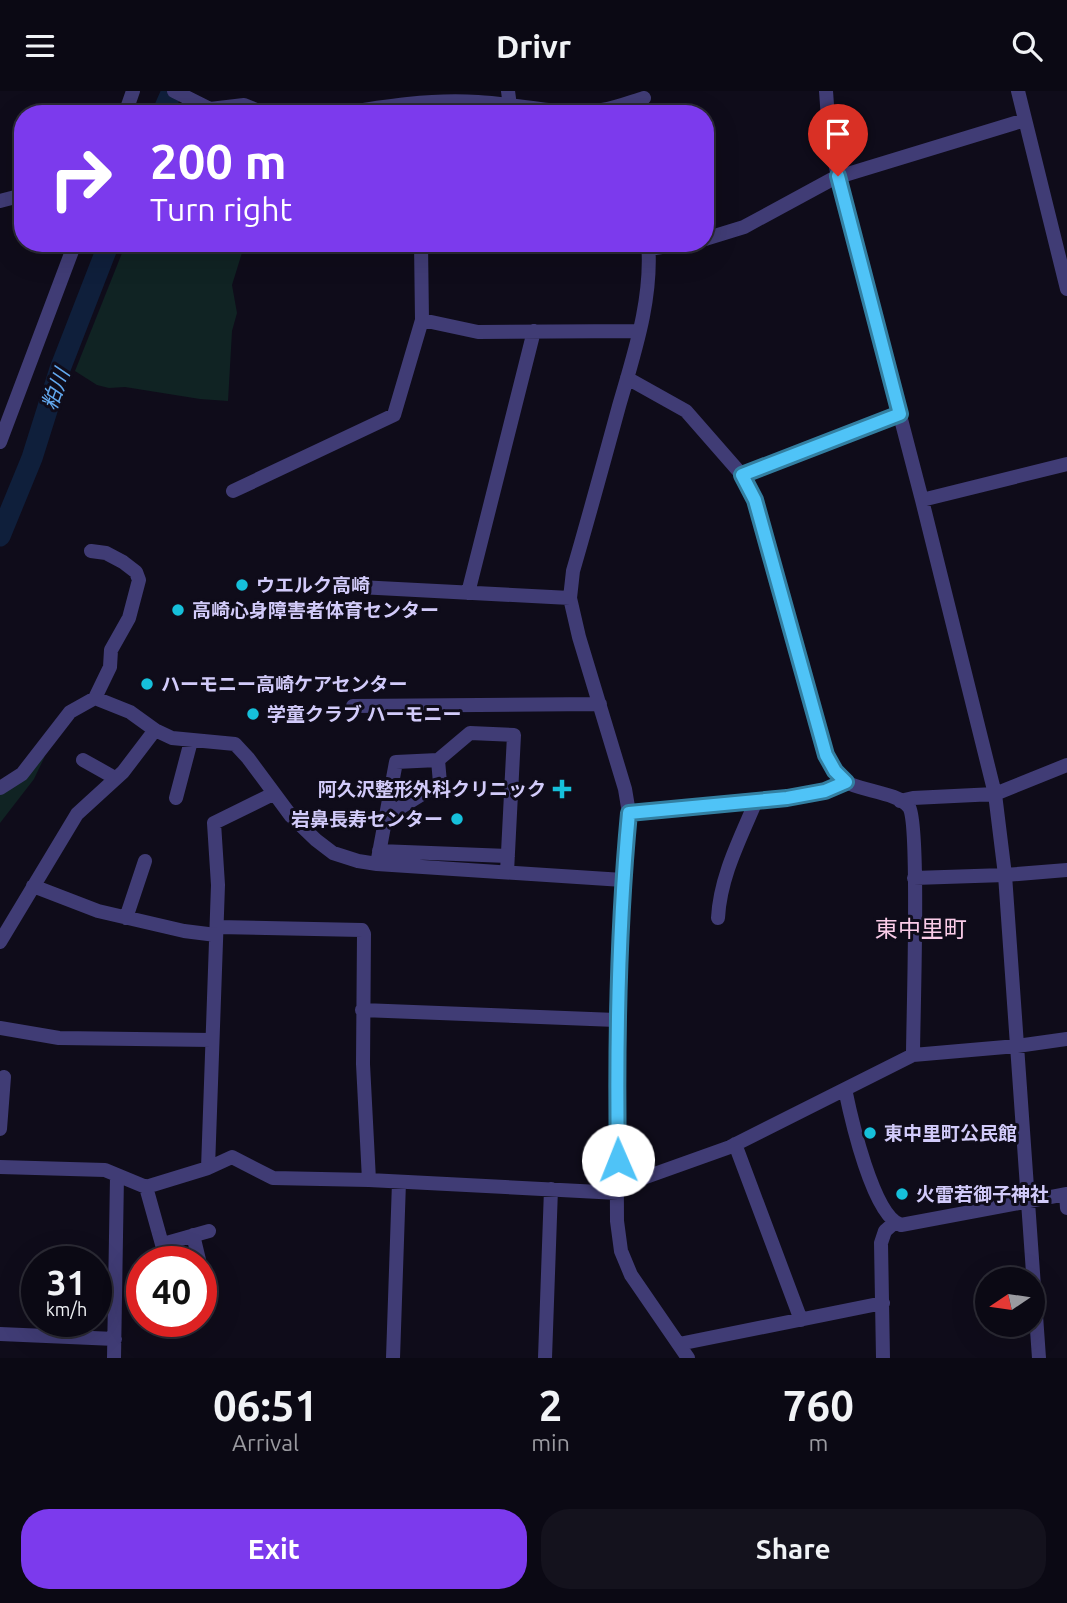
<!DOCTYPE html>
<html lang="en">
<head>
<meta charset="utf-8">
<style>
	:root { --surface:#0b0914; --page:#14121d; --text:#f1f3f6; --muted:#9a9aa0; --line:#2b2a34; --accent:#7c3aed }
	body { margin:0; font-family:Ubuntu,"Noto Sans JP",sans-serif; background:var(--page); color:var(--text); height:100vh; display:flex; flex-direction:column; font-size:26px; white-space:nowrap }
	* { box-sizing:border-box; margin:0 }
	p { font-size:23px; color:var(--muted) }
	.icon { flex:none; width:38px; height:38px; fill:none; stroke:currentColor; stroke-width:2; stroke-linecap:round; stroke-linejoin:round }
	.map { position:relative; height:1267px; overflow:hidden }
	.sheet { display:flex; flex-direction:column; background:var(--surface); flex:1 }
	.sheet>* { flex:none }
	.top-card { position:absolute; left:14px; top:14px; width:700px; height:147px; border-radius:28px; box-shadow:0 7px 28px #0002,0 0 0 2px var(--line); background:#7c3aed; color:#fff; overflow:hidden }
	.needle { width:46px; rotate:257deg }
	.fabs { position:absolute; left:975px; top:1176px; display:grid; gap:14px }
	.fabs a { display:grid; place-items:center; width:70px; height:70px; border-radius:50%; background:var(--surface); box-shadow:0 7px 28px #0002,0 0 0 2px var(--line); font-size:35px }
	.speed { position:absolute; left:21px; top:1155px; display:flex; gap:14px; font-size:35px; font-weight:700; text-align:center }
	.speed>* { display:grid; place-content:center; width:91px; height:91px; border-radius:50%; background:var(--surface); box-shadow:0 7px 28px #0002,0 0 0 2px var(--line); line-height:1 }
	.speed small { font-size:18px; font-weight:400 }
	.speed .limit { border:10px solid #d22; background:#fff; color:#111 }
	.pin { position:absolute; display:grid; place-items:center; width:60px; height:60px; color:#fff; margin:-72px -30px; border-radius:50% 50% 50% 0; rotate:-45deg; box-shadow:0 0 7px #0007 }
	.pin .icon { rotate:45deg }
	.me { position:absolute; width:77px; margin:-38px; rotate:359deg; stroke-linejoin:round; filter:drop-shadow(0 0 5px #0008) }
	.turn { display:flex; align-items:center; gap:24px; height:147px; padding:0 21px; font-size:32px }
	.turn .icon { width:91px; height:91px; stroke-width:2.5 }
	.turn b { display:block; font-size:49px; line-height:60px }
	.eta { display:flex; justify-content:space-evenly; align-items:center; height:119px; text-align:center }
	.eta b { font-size:42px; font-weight:700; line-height:49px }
	.primary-button { display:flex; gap:14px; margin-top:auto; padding:14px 21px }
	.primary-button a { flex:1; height:80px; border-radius:28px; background:var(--accent); color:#fff; font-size:28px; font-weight:700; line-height:80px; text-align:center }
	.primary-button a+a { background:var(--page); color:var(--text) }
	header { display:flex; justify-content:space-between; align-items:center; height:91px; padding:0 21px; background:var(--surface); font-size:32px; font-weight:700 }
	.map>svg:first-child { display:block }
</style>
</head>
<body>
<header><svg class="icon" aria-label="menu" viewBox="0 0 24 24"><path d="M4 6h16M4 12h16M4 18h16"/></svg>Drivr<svg class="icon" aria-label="search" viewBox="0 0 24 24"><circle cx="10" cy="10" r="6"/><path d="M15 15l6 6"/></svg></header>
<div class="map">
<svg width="1067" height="1267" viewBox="0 0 1067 1267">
	<rect width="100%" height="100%" fill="#0f0c1a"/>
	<!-- green -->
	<path fill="#102323" d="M 126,152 L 245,152 L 232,194 L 237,222 L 232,240 L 228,310 L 200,308 L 125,296 L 109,297 L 97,294 L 75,280 Z
		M 45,665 L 34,688 L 0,732 L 0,700 L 11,696 Z"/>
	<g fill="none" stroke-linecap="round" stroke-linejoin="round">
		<!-- river -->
		<path stroke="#0f1f3b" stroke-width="21" d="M 162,23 L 172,0
			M 0,445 L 32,367 L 60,278 L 109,152"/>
		<!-- minor -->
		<path stroke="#403c75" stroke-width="14" d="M 174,0 L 210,18 L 244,14 L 266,23
			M 508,0 L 510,15
			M 826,0 L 829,42 L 838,86 L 922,409 L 995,703 L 1005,784 L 1039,1267
			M 1018,0 L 1067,198
			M 125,23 L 133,0
			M 338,23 C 385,15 430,8 478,11 C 519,13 561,25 602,19 C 616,17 631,11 644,7
			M 838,86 L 1025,29
			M 0,110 L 23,104
			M 705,148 L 744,136 L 838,85
			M 648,152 C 653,207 634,263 619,315 C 604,370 589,425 573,480 L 570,507 L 579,546 L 625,698 L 629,722 L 623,789 L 616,929 L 617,1130 L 621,1160 L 631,1184 L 688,1267
			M 649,158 L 687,152
			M 422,229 L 478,241 L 638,240
			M 627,287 L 686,320 L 742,384 L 755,409 L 826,664 C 831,673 835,683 844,690 C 859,700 898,701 909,716 C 920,733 913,929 913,964
			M 0,351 L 75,152
			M 742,384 L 899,323
			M 233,400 L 394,324 L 422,229 L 421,152
			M 922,409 L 1067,373
			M 91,460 L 106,462 L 123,471 L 136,481 L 139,489 L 129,527 L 111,559 L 110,576 L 95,607
			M 359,496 L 570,507
			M 468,502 L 534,240
			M 353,615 L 600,613
			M 83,669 L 115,687
			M 0,697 L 22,683 L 70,621 L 95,607 L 130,621 L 155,639 L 172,647 L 235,653 L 248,667 L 291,725 L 316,749 L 333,762 L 358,770 L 377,773 L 623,789
			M 176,707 L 191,650
			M 900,710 L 913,707 L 995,703 L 1067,674
			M 629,722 L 787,707 L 825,700 L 846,691
			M 385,726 L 440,692 L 438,669
			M 379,760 L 508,765
			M 377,773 L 396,671 L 438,669 L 470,642 L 514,644 L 507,781
			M 914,787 L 1005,784 L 1067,779
			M 33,795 L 98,820 L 184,840 L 216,844
			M 126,827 L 145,770
			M 718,827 C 720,786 740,748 756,710
			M 217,836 L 362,839 L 364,843 L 363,973 L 369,1089
			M 0,851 L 77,723 L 123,681 L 155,639
			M 362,919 L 616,929
			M 0,937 L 59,947 L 212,949
			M 845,998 C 851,1027 873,1125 901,1134 L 1067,1103
			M 0,1038 L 4,986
			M 735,1053 L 801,1229
			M 0,1076 L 105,1079 L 146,1096 L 208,1077 L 232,1066 L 273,1087 L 369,1089 L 618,1102
			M 208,1077 L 218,794 L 214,732 L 273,703
			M 146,1096 L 167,1171
			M 618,1096 L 730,1056 L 913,964 L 1017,955 L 1067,948
			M 1066,1103 L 1067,1117
			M 193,1144 L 199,1169
			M 163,1153 L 209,1140
			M 0,1243 L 115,1248
			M 679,1253 L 883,1212
			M 114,1267 L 117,1085
			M 393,1267 L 399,1091
			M 545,1267 L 551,1098
			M 883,1267 L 881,1152 L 885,1140 L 894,1132"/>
	</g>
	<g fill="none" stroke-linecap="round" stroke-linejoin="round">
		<defs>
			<path id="route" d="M 618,1069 C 616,953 618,837 629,722 L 787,707 L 825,700 L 846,691 L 835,680 L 826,664 L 755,409 L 742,384 L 900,323 L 838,85"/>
		</defs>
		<!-- route casing -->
		<use href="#route" stroke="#337fa1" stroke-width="18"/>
		<!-- route -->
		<use href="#route" stroke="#4fc3f7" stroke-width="12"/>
	</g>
	<!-- markers -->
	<g fill="#16c0db" stroke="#0f0c1a" stroke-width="2.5">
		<circle cx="242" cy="494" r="7"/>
		<circle cx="178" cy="519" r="7"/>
		<circle cx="147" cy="593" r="7"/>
		<circle cx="253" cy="623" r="7"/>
		<path d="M558.5 687.5h7v7h7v7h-7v7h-7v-7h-7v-7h7z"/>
		<circle cx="457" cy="728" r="7"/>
		<circle cx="870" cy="1042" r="7"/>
		<circle cx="902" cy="1103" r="7"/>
	</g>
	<g text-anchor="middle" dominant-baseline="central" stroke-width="6" stroke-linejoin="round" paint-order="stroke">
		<!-- poi labels -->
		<g font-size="19" font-weight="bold" fill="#d2cbfa" stroke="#0f0c1a" text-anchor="start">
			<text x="256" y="494">ウエルク高崎</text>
			<text x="192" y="519">高崎心身障害者体育センター</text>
			<text x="161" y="593">ハーモニー高崎ケアセンター</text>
			<text x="267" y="623">学童クラブ ハーモニー</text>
			<text x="546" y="698" text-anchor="end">阿久沢整形外科クリニック</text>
			<text x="443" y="728" text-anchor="end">岩鼻長寿センター</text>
			<text x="884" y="1042">東中里町公民館</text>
			<text x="916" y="1103">火雷若御子神社</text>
		</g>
		<!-- water labels -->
		<g font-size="21" font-style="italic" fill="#63a9ef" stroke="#0f0c1a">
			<text transform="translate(55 298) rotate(-70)">粕川</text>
		</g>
		<!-- quarter labels -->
		<g font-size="23" fill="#facce8" stroke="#0f0c1a">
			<text x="921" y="837">東中里町</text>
		</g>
	</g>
</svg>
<div class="fabs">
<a><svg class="needle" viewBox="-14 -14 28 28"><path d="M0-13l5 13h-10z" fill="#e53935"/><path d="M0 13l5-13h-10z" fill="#9a9aa0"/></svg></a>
</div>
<div class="speed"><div>31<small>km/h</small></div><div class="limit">40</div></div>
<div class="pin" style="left:838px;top:85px;background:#d93025"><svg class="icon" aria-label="arrive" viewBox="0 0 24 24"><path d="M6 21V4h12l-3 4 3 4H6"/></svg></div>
<svg class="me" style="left:618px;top:1069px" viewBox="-20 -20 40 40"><circle r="19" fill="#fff"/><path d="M0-13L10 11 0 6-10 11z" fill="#4fc3f7"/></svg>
<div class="top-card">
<div class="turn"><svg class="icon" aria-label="right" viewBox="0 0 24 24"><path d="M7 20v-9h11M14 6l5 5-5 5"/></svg><div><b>200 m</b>Turn right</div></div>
</div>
</div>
<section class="sheet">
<div class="eta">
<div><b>06:51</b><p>Arrival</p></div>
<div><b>2</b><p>min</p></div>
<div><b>760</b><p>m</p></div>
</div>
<div class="primary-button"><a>Exit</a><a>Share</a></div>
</section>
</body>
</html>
